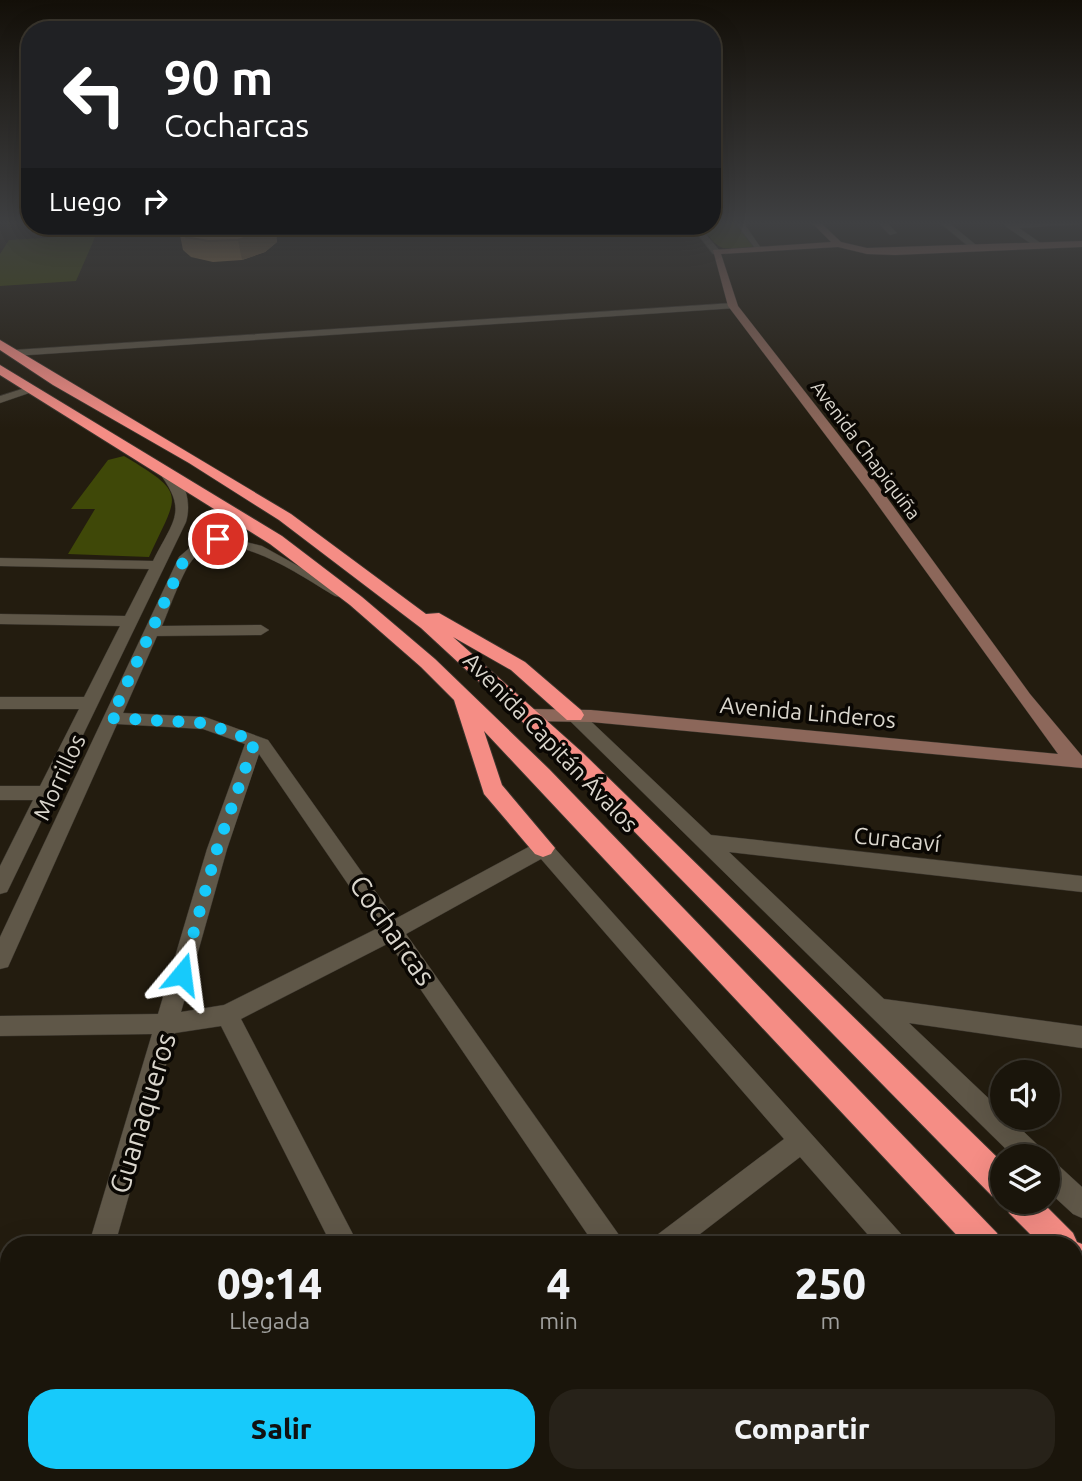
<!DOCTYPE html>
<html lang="es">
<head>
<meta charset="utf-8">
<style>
	:root { --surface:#1a150b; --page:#272219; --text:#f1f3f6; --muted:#9f9f9d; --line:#38342c; --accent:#17cafb }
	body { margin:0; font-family:Ubuntu,sans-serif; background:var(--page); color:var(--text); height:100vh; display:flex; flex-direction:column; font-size:26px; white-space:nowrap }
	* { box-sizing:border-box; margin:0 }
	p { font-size:23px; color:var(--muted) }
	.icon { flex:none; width:38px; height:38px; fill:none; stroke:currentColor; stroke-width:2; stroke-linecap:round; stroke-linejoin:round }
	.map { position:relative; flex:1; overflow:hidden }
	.sheet { position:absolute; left:0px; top:1236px; width:1083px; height:247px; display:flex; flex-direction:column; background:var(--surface); border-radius:28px 28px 0 0; box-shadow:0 7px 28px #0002,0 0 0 2px var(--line) }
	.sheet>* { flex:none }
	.top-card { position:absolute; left:21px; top:21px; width:700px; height:214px; border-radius:28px; box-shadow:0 7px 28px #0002,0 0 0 2px var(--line); background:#202124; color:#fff; overflow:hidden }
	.buttons { position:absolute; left:990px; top:1060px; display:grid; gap:14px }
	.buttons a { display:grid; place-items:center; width:70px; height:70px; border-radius:50%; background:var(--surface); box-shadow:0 7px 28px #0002,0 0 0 2px var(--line); font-size:35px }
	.pin { position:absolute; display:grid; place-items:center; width:60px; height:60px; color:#fff; margin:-30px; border:4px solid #fff; border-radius:50%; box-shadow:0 2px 7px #0007 }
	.me { position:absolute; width:77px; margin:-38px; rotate:16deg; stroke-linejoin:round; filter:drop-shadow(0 0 5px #0008) }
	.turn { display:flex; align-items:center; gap:24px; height:147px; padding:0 28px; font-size:32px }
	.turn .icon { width:91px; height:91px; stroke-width:2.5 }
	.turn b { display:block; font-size:49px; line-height:60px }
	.then { display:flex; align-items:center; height:66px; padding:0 28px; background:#0003; gap:14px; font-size:26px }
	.eta { display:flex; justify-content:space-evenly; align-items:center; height:119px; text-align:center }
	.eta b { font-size:42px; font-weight:800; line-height:49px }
	.action { display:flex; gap:14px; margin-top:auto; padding:14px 28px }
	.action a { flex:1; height:80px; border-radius:28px; background:var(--accent); color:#111; font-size:28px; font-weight:800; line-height:80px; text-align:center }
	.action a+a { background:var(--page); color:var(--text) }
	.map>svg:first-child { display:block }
</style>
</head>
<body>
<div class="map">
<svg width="1082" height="1481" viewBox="0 0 1082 1481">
	<rect width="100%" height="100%" fill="#231c0f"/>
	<!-- green -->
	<path fill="#3f4808" d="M 712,222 L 734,222 L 754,247 C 720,250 722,253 700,226 L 712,226 Z
		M 96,235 L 76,281 L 0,286 L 0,254 L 9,240 Z
		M 124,456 C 189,495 178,493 149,557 L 68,554 L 95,509 L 71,509 L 108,460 Z"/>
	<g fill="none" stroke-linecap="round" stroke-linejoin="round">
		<defs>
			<path id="street" d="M 735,222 L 743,222 L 763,251 L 757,251 Z
				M 877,222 L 886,222 L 897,233 L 890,235 Z
				M 939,222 L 948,222 L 981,249 L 974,251 Z
				M 1005,222 L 1082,222 L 1082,224 L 1019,228 L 1042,244 L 1039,249 L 1005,226 Z
				M 691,226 L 699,226 L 719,250 L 719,254 L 713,254 Z
				M 733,303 L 738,306 L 736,308 L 14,356 L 9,353 L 14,350 Z
				M 31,386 L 35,387 L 35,391 L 0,403 L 0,396 Z
				M 163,466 C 185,475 192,501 186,522 L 10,886 L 7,892 L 0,894 L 0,866 L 33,800 L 0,800 L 0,786 L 40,786 L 79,709 L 0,709 L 0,697 L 84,697 L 120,626 L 0,624 L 0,614 L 125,616 L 149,569 L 0,566 L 0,558 L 153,561 C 174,519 189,511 157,470 Z
				M 221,536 L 262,546 L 347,593 L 340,597 L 335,596 C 302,577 227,522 194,558 C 183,569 169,610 162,626 L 261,625 L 269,630 L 261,635 L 157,636 L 123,713 L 205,717 L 268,740 L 395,919 L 536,843 L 543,840 L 550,843 L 902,1235 L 906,1244 L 876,1244 L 800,1157 L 687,1244 L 653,1244 L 657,1235 L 784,1139 L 541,859 L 406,934 L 619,1235 L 623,1244 L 594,1244 L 389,943 L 241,1019 L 358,1244 L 331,1244 L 221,1026 L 175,1033 L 115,1244 L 89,1244 L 152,1034 L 0,1036 L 0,1016 L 158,1014 L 207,849 L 245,744 L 203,729 L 117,724 L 8,967 L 0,969 L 0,937 L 179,557 L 193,545 ZM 259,754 L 378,928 L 224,1005 L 181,1012 L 227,849 Z
				M 574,709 L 580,711 L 711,835 L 1082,876 L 1082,892 L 729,852 L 884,999 L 1082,1026 L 1082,1048 L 909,1023 L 1003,1112 L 1003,1118 L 1009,1118 L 1041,1148 L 1044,1157 L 1014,1157 L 568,719 L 565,715 Z
				M 1048,1160 L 1057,1164 L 1082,1187 L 1082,1218 L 1073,1214 L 1048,1191 Z
				M 1074,1433 L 1082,1436 L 1082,1472 L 1074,1469 Z
				M 174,1474 L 208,1474 L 211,1481 L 177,1481 Z
				M 383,1474 L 415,1474 L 412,1481 L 380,1481 Z
				M 447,1474 L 478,1474 L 481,1481 L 450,1481 Z
				M 753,1474 L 785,1474 L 788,1481 L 756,1481 Z"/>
			<path id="secondary" d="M 811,222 L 820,222 L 841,242 L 867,248 L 1082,241 L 1082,247 L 895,255 L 867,254 L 838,247 L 721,254 L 738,306 L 877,484 L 1030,694 L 1082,756 L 1082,768 L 591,722 L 530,721 L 521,715 L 530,709 L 591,710 L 1058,754 L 867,490 L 728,306 L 713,250 L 831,242 Z"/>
			<path id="highway" d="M 0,340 L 291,514 L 426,614 L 439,613 L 525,662 L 581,710 L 584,715 L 581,720 L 567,720 L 511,670 L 453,637 L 583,753 L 1003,1163 L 1003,1200 L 992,1196 L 567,763 L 421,628 L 279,520 L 189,463 L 53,385 L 0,350 Z
				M 0,365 L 282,536 L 362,597 L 435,659 L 549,769 L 997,1233 L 1002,1244 L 965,1244 L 484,731 L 502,785 L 555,848 L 551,854 L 543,857 L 535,854 L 484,794 L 454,700 L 421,667 L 350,605 L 270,544 L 0,375 Z
				M 1005,1202 L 1042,1202 L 1073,1233 L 1077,1242 L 1082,1244 L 1082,1281 L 1074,1278 L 1074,1244 L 1040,1244 L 1009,1213 Z
				M 1074,1321 L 1082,1324 L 1082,1363 L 1074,1360 Z"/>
		</defs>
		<!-- street casing -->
		<use href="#street" stroke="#3a352d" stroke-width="1"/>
		<!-- secondary casing -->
		<use href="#secondary" stroke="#3a352d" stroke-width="1"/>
		<!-- highway casing -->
		<use href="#highway" stroke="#3a352d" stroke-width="2"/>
		<!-- street -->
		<use href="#street" fill="#5f5748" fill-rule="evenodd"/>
		<!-- secondary -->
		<use href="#secondary" fill="#8c675a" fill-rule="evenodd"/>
		<!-- highway -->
		<use href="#highway" fill="#f58d85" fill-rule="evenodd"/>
	</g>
	<!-- wall -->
	<path fill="#a8834f" d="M 183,226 L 275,226 L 277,242 L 265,252 L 242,260 L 213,262 L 191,257 L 183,250 L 179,230 Z"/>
	<!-- shaded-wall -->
	<path fill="#886a40" d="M 269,226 L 275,226 L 277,242 L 265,252 L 242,260 L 238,240 Z"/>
	<!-- building -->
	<path fill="#c3985c" stroke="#886a40" stroke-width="2" d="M 183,226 L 269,226 L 262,232 L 238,240 L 208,241 L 186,237 L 179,230 Z"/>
	<!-- sky -->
	<linearGradient id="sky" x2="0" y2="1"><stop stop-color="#130f08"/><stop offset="0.52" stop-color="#3f4042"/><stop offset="1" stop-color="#3f4042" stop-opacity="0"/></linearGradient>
	<rect width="1082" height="429" fill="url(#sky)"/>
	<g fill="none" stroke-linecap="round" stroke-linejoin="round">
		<!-- route -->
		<path stroke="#17cafb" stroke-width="12" stroke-dasharray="0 21.6" d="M 182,974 L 217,849 L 255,741 L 205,723 L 111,718 L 183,562 L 193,551 L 218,539"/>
	</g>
	<g text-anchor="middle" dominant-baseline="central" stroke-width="7" stroke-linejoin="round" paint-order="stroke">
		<!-- far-street labels -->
		<g font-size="19" fill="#dad6cd" stroke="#0a0703">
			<text transform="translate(866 450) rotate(53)">Avenida Chapiquiña</text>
		</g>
		<!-- street labels -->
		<g font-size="23" fill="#dad6cd" stroke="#0a0703">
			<text transform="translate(808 712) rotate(5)">Avenida Linderos</text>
			<text transform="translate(551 742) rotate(46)">Avenida Capitán Ávalos</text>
			<text transform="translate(59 777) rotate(-65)">Morrillos</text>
			<text transform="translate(897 839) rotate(6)">Curacaví</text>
		</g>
		<!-- near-street labels -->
		<g font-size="28" fill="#dad6cd" stroke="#0a0703">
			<text transform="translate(393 930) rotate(55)">Cocharcas</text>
			<text transform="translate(142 1113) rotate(-73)">Guanaqueros</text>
		</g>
	</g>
</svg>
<div class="buttons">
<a><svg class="icon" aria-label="sound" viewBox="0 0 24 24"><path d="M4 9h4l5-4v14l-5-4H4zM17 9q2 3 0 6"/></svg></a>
<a><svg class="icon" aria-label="layers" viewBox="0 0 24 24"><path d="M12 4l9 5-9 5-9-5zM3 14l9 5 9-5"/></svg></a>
</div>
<div class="pin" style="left:218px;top:539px;background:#d93025"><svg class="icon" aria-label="arrive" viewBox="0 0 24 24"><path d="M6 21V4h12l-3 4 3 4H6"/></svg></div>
<svg class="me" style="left:182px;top:974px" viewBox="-20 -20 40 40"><path d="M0-17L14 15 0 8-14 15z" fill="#17cafb" stroke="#fff" stroke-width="4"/></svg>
<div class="top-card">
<div class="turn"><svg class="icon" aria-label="left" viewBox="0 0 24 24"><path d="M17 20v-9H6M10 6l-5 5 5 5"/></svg><div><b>90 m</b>Cocharcas</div></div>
<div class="then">Luego<svg class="icon" aria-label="right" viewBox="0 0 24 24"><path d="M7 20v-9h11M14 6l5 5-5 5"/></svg></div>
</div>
<section class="sheet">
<div class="eta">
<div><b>09:14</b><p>Llegada</p></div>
<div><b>4</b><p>min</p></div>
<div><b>250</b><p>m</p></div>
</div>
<div class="action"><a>Salir</a><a>Compartir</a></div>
</section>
</div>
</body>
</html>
